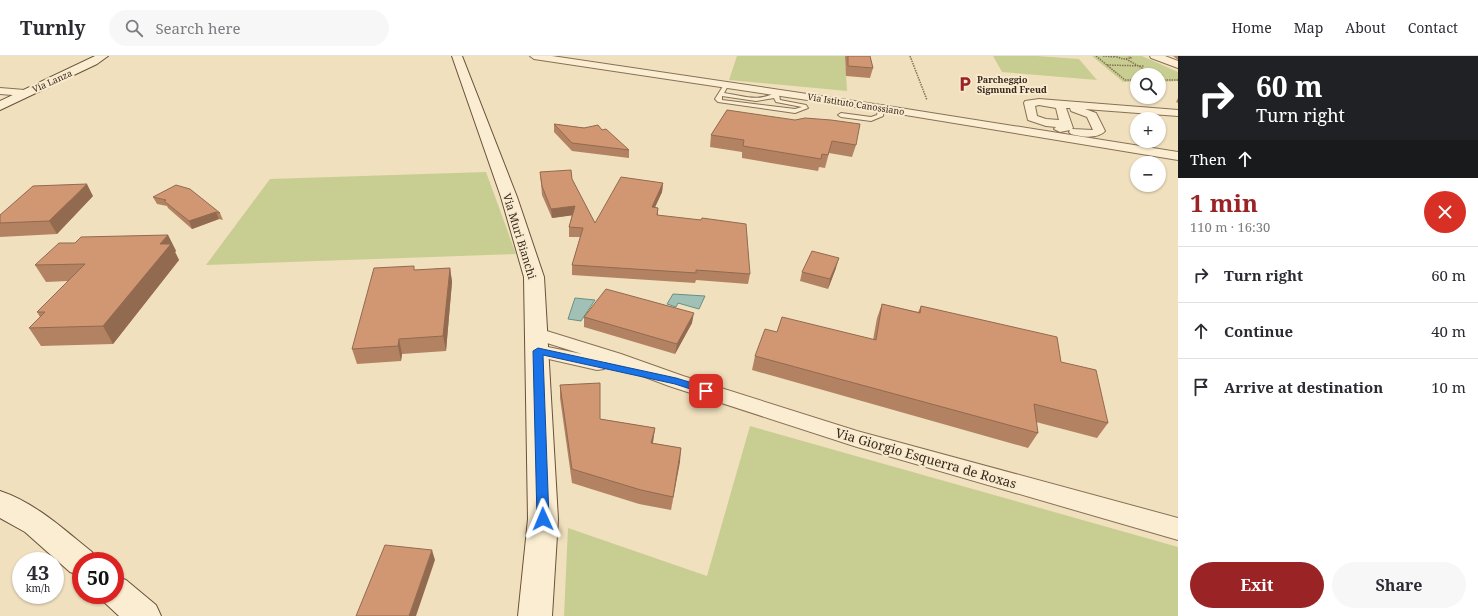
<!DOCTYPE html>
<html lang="en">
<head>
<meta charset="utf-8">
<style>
	:root { --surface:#fff; --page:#f7f7f7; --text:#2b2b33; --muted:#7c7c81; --line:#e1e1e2; --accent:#9a2326 }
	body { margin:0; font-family:"Noto Serif",serif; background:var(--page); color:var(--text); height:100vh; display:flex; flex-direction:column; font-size:15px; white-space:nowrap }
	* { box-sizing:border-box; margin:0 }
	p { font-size:13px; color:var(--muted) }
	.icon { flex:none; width:22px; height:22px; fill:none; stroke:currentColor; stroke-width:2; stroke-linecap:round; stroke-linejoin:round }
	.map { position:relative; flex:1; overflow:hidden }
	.drawer { display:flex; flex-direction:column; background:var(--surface); width:300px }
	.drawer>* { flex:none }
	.top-card { background:#202124; color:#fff; overflow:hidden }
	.buttons { position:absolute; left:1130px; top:12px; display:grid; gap:8px }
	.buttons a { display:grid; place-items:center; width:36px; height:36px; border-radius:50%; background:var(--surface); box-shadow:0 1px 3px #0004; font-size:20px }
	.speed { position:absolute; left:12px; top:496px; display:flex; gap:8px; font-size:20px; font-weight:700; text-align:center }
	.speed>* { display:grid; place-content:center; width:52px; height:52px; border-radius:50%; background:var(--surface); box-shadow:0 1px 3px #0004; line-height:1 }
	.speed small { font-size:10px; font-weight:400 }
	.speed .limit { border:6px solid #d22; background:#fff; color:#111 }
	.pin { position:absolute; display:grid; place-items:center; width:34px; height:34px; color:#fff; margin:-17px; border-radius:8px; box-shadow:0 2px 6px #0006 }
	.me { position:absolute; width:44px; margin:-22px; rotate:359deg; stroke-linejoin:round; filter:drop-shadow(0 0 3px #0008) }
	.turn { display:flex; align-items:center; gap:14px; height:84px; padding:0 12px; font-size:18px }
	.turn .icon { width:52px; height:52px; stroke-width:2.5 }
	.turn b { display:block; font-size:28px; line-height:34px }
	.then { display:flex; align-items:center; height:38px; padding:0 12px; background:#0003; gap:8px; font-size:15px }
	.round { display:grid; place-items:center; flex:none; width:42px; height:42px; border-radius:21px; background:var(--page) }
	.summary { display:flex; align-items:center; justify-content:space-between; height:68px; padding:0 12px }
	h1 { font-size:24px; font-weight:700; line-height:30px; color:var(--accent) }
	.action { display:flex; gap:8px; margin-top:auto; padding:8px 12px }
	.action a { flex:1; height:46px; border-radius:24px; background:var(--accent); color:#fff; font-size:16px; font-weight:700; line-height:46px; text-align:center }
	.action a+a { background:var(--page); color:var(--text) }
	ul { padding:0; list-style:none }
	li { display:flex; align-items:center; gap:12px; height:56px; padding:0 12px; border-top:1px solid var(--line) }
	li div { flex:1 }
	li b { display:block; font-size:15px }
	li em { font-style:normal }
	header { display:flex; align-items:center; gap:24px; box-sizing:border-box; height:56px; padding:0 20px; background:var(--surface); border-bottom:1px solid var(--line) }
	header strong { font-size:19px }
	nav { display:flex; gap:22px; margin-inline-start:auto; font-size:14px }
	.search { width:280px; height:36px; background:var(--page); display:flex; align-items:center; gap:10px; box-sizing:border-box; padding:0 14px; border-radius:22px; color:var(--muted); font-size:15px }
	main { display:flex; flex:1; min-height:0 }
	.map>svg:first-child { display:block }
</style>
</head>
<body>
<header>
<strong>Turnly</strong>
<div class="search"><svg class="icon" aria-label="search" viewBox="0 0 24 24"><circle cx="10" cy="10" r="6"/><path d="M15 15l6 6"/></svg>Search here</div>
<nav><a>Home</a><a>Map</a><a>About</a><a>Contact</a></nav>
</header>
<main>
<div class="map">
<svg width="1178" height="560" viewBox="0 0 1178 560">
	<rect width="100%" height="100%" fill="#f0e0be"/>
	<!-- green -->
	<path fill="#c8ce92" d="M 737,0 L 845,0 L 847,35 L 729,24 Z
		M 993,0 L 1037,0 L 1079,3 L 1097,24 L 1002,16 Z
		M 1092,0 L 1142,0 L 1178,16 L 1178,25 L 1159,26 L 1159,19 L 1137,19 L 1137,26 L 1123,26 Z
		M 486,116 L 516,198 L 206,209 L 270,123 Z
		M 750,370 L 1178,491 L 1178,560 L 564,560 L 568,472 L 707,520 Z"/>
	<!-- water -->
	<path fill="#a1c1b7" stroke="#698f85" d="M 673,238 L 705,240 L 699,253 L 678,247 L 676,251 L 667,248 Z
		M 575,242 L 595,244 L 581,265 L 568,263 Z"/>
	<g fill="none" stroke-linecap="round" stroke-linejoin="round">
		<defs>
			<path id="service" d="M 725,27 L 729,28 L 724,37 C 745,40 759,47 778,35 L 780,36 L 779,39 L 780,44 L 806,49 L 808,52 L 795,57 L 718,46 L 715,43 ZM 722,40 L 756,45 L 774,42 L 776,46 L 802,51 L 795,53 L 722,44 Z
				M 879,51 L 884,52 L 883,60 L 871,65 L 841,61 L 838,59 L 841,57 L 871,61 L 877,59 Z"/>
			<path id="minor" d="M 530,0 L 552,0 L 881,49 L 1178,96 L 1178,104 L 881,55 L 534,3 Z
				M 0,32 L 25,34 L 30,37 L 25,40 L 0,38 Z
				M 1039,43 L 1178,54 L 1178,60 L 1085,53 L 1096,57 L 1105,75 C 1098,83 1081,81 1071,78 L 1069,76 L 1070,74 L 1060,76 L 1054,73 L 1056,71 L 1046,70 L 1028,64 L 1024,47 L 1025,45 ZM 1039,49 L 1056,52 L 1059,64 L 1046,63 L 1037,60 L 1035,50 ZM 1066,52 L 1070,52 L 1071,55 L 1087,61 L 1093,74 L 1072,73 L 1073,72 Z
				M 537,272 L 621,298 L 683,320 L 857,375 L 1178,462 L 1178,484 L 857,391 L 669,330 L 605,306 L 606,308 L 604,313 L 597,314 L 531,299 L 529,295 L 531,291 L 538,289 L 582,298 L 531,282 L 528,278 L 531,274 Z"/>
			<path id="tertiary" d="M 1150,0 L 1165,0 L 1178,5 L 1178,12 L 1151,2 Z"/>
			<path id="secondary" d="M 95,0 L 108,0 L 97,8 L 0,54 L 0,45 Z
				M 452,0 L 462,0 L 517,141 L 544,221 L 558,463 L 552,560 L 518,560 L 528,463 L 524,221 L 501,141 Z
				M 0,435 C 36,447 63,473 92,496 L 96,505 L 81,505 L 81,520 L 70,516 L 25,476 L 0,462 Z
				M 115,520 L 126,524 L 156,549 L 161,560 L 119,560 L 104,546 L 101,539 L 115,539 Z"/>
		</defs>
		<!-- service casing -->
		<use href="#service" stroke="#887056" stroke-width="2"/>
		<!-- minor casing -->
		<use href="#minor" stroke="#887056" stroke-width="2"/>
		<!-- tertiary casing -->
		<use href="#tertiary" stroke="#887056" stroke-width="2"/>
		<!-- secondary casing -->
		<use href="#secondary" stroke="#6a5139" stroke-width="2"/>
		<!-- path -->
		<path stroke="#887056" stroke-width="1.5" stroke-dasharray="1.5 1" stroke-linecap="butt" d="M 910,0 L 927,44
			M 1096,0 L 1125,24 L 1137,24
			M 1103,0 L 1114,1
			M 1114,0 L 1123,3 L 1131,2 L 1129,0
			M 1126,3 L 1149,16
			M 1107,9 L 1144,10
			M 1142,17 L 1144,19
			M 1159,22 L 1163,20 L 1160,19
			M 1159,24 L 1178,24"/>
		<!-- service -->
		<use href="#service" fill="#faedd1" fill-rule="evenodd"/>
		<!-- minor -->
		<use href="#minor" fill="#faedd1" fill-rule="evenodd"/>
		<!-- tertiary -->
		<use href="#tertiary" fill="#faedd1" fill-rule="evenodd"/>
		<!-- secondary -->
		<use href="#secondary" fill="#faedd1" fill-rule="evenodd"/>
	</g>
	<!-- wall -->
	<path fill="#b38262" d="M 845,0 L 870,0 L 873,12 L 870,22 L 846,20 Z
		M 1173,0 L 1178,0 L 1178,4 Z
		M 1178,42 L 1178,47 L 1176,46 Z
		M 727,54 L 856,89 L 852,101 L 829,97 L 825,112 L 819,111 L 818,115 L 742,102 L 742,96 L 710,91 L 711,79 Z
		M 554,68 L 602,74 L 629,94 L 629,102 L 572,95 L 554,76 Z
		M 540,116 L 572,123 L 595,167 L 663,127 L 662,136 L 655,151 L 658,152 L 658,160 L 750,218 L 748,228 L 696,224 L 695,227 L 572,219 L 572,209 L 580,181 L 569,181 L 569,171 L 572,159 L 552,162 L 542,139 Z
		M 93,140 L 57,178 L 0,181 L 0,159 Z
		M 153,141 L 220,157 L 223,164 L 219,163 L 192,173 L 168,152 L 167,150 L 157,148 Z
		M 168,179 L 176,195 L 175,196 L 179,204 L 113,288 L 41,290 L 29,272 L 40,261 L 37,256 L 68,225 L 46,226 L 35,209 Z
		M 450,212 L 452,226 L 446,295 L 402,298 L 401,305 L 357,308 L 352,293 L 415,214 Z
		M 836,212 L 828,233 L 800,225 L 802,216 Z
		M 882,248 L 918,256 L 921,250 L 1061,306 L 1108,367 L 1097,382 L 1036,366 L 1038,377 L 1028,392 L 752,314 L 755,300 L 777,276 L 873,284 L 877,262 Z
		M 584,261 L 692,267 L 675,298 L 584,271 Z
		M 560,329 L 600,363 L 655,372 L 653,387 L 681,392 L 671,454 L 639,448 L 572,427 L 560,342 Z"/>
	<!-- shaded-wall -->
	<path fill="#926a50" d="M 663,127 L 662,136 L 651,160 L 652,151 Z
		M 87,128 L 93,140 L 57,178 L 49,165 Z
		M 575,150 L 575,159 L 552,162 L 551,153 Z
		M 216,156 L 219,163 L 192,173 L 189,165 Z
		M 168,179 L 176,195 L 175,196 L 179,204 L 113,288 L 103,270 L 160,188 Z
		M 839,202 L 836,212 L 828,233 L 830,223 Z
		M 450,212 L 452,226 L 446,295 L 443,280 Z
		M 694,257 L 692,267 L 675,298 L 677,288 Z
		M 399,283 L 402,298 L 401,305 L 398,290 Z
		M 655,372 L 653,385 L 650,400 L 651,387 Z
		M 681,392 L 680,406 L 671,454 L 673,441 Z
		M 432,494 L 435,504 L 416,560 L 409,560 Z"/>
	<!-- building -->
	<path fill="#d09772" stroke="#926a50" d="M 848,0 L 870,0 L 873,12 L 848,10 Z
		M 727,54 L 795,64 L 805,62 L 831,64 L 860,68 L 856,89 L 832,85 L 828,99 L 822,98 L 821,103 L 743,90 L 744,84 L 711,79 Z
		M 554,68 L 584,72 L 598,69 L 602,74 L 606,73 L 629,94 L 572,87 Z
		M 571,114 L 572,123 L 595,167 L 621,121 L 663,127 L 652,151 L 658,152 L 657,159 L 701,164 L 702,162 L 746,168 L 750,218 L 696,214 L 696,217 L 572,209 L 583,172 L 569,171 L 575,150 L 551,153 L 542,130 L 540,116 Z
		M 87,128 L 49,165 L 0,167 L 0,159 L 33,130 Z
		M 176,129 L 190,133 L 220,157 L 216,156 L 189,165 L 164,145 L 166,144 L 153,141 Z
		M 168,179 L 160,188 L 171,188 L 103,270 L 29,272 L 45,256 L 37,256 L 85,208 L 35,209 L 59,187 L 75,187 L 81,181 Z
		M 812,195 L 839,202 L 830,223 L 802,216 Z
		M 414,210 L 414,214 L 450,212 L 443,280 L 399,283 L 398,290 L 352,293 L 374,212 Z
		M 606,233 L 694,257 L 677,288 L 584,261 Z
		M 882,248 L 920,257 L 921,250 L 1057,281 L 1061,306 L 1096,314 L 1108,367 L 1034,348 L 1038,377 L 755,300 L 765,273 L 777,276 L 782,261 L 876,284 Z
		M 600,327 L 600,363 L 655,372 L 651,387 L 681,392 L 673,441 L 641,434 L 572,413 L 560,329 Z
		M 385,489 L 432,494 L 409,560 L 356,560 Z"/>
	<!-- route -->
	<path fill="#1a73e8" stroke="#114b97" d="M 538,292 L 676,322 L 709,332 L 711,335 L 706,338 L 675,328 L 543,299 L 549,463 L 547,466 L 543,468 L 539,466 L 537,463 L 533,295 Z"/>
	<!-- icons -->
	<defs>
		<symbol id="parking-bare" viewBox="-9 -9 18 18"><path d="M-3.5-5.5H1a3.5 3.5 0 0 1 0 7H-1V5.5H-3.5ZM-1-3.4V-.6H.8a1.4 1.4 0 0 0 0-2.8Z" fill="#9a2326" stroke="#f7eace" stroke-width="2.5" paint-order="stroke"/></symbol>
	</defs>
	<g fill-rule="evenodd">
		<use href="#parking-bare" x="954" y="17" width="22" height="22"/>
	</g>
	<g text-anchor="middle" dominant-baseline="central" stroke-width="4" stroke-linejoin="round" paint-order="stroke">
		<!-- far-poi labels -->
		<g font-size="9" font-weight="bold" fill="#37281b" stroke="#f7eace" text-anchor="start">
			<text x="977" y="23">Parcheggio<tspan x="977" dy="10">Sigmund Freud</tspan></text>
		</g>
		<!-- far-street labels -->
		<g font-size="9" fill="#37281b" stroke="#f7eace">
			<text transform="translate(52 25) rotate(-24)">Via Lanza</text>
			<text transform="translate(856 48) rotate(9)">Via Istituto Canossiano</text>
		</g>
		<!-- street labels -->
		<g font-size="11" fill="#37281b" stroke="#f7eace">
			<text transform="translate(520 180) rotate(73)">Via Muri Bianchi</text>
		</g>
		<!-- near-street labels -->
		<g font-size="13" fill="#37281b" stroke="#f7eace">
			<text transform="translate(926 402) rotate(16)">Via Giorgio Esquerra de Roxas</text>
		</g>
	</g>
</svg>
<div class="buttons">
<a><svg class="icon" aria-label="search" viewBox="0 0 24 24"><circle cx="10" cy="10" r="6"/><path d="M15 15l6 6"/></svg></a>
<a>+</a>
<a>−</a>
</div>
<div class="speed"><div>43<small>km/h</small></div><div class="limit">50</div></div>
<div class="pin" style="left:706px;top:335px;background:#d93025"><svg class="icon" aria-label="arrive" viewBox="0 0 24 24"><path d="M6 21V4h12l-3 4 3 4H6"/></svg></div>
<svg class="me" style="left:543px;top:463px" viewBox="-20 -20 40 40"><path d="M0-17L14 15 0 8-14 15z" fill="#1a73e8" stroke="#fff" stroke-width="4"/></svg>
</div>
<section class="drawer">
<div class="top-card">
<div class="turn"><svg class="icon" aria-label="right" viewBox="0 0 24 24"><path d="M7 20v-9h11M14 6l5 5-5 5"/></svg><div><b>60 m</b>Turn right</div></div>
<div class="then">Then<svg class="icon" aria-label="ahead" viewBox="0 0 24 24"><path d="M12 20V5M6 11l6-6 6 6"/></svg></div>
</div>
<div class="summary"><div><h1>1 min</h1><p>110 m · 16:30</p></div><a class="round" style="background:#d93025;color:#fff"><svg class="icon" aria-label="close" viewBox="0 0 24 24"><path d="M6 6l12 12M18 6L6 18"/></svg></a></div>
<ul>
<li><svg class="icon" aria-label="right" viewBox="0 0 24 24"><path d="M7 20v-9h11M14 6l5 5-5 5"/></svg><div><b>Turn right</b></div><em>60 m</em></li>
<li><svg class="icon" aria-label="ahead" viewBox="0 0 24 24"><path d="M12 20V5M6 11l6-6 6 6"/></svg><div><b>Continue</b></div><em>40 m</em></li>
<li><svg class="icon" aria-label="arrive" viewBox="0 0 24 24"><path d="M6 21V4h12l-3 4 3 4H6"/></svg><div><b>Arrive at destination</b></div><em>10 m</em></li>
</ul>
<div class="action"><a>Exit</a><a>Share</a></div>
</section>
</main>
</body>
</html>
